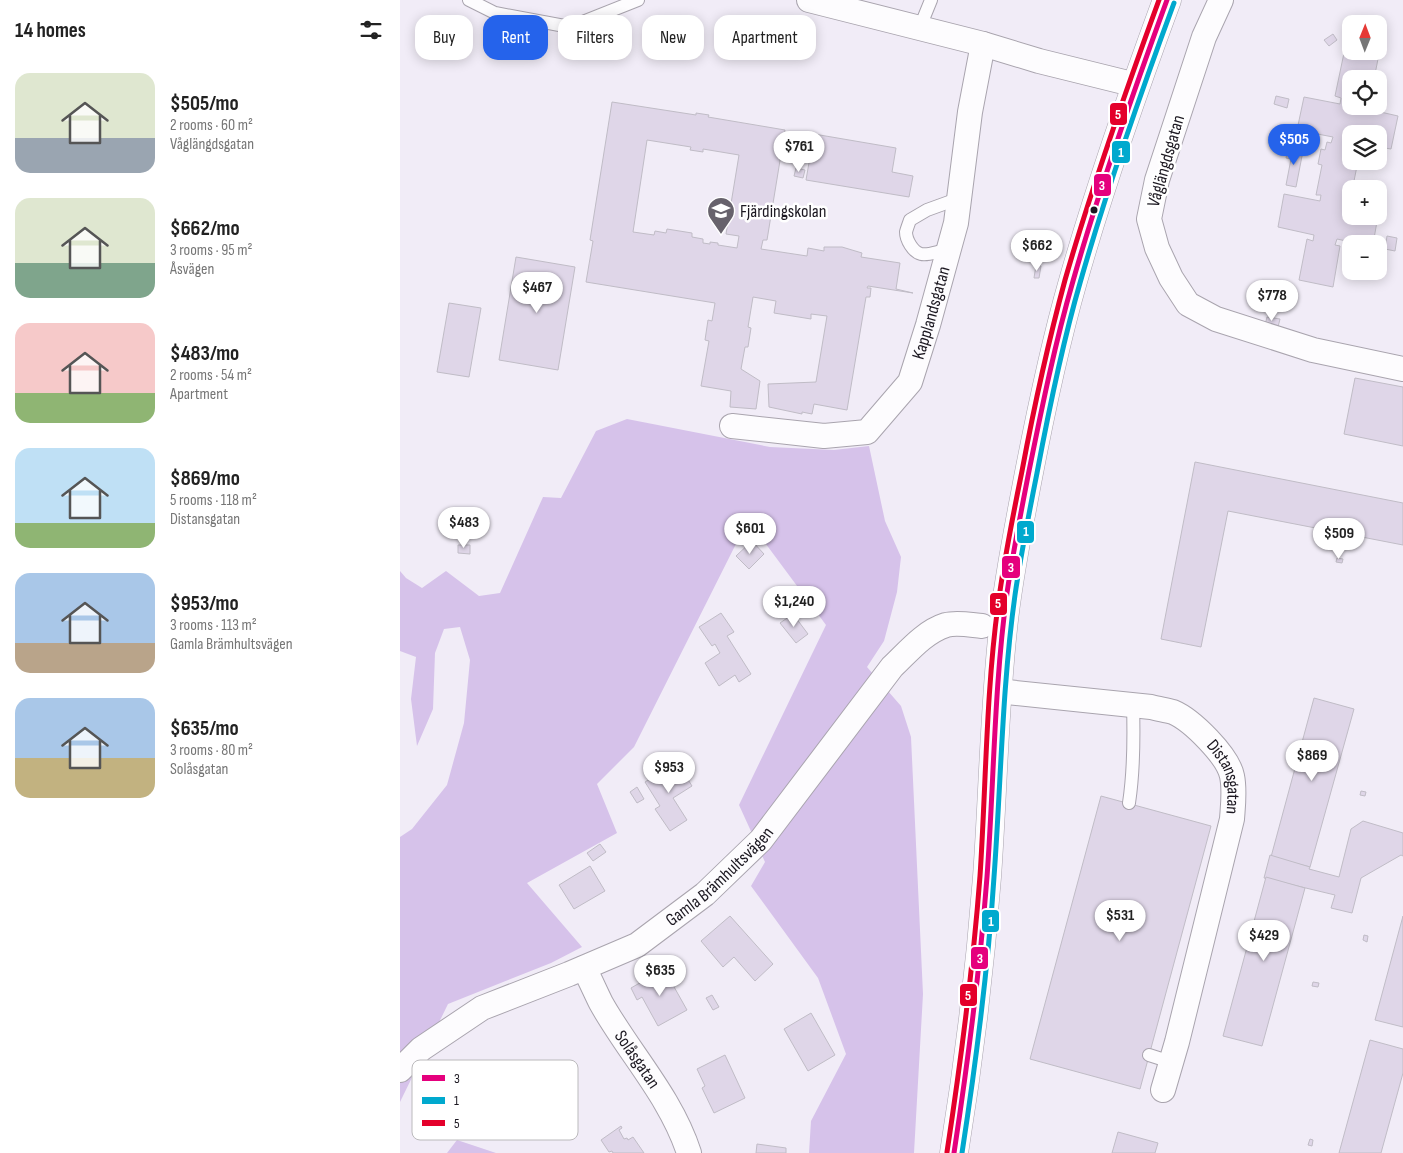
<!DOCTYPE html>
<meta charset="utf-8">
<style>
body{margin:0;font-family:"Sofia Sans Condensed",sans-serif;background:#f6f6f6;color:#222;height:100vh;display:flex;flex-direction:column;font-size:19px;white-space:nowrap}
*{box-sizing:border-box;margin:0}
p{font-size:16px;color:#767676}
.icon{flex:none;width:28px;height:28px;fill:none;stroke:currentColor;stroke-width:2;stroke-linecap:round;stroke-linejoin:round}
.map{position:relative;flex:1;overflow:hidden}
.sheet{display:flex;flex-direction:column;background:#fff;width:400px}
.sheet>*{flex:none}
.hud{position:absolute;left:15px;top:15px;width:475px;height:45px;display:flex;gap:10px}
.needle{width:32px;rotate:1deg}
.buttons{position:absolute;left:942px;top:15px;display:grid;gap:10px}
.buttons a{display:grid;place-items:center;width:45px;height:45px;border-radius:10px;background:#fff;box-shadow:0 2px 12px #0003;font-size:25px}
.price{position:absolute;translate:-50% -42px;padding:0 11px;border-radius:18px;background:#fff;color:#222;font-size:16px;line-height:32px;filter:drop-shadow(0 1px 2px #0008)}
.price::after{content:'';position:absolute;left:50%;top:30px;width:15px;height:11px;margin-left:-8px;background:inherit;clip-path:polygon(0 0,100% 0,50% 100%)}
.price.current{background:#2563eb;color:#fff}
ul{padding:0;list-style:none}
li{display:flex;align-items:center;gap:15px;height:125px;padding:0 15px}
li span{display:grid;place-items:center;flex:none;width:140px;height:100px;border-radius:15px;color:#555}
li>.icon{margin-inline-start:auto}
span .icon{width:60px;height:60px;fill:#fffc;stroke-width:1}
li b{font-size:21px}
h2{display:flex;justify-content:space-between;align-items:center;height:60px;padding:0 15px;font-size:21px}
.chip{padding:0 18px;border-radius:15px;background:#fff;box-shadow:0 2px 12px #0003;font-size:18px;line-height:45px}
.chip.current{background:#2563eb;color:#fff}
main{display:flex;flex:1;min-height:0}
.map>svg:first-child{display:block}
</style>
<main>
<section class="sheet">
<h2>14 homes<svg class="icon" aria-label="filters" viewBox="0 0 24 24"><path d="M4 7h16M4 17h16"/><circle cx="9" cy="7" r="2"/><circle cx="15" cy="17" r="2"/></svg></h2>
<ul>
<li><span style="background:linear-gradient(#dfe7d0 65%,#9aa5b1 0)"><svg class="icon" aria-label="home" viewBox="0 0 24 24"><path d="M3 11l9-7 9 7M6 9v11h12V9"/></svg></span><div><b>$505/mo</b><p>2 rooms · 60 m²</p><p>Våglängdsgatan</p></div></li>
<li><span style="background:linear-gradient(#dfe7d0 65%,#7fa58c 0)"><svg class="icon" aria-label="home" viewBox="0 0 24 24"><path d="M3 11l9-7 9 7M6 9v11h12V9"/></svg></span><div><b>$662/mo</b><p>3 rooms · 95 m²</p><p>Åsvägen</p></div></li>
<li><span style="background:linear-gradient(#f6c9c9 70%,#8fb573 0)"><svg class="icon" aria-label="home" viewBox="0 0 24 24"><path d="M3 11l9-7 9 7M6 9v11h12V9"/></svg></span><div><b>$483/mo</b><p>2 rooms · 54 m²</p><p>Apartment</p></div></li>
<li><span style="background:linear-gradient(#bfe0f5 75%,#8fb573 0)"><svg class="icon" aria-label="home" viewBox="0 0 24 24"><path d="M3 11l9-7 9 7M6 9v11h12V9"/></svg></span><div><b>$869/mo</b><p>5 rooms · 118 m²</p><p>Distansgatan</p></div></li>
<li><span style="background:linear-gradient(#a9c7e8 70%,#b9a48a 0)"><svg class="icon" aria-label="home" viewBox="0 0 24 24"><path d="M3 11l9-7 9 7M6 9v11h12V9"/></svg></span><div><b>$953/mo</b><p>3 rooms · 113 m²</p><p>Gamla Brämhultsvägen</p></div></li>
<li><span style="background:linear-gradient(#a9c7e8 60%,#c2b280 0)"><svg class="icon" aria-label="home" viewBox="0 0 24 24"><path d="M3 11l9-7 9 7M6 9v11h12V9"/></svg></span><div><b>$635/mo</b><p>3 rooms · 80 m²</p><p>Solåsgatan</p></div></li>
</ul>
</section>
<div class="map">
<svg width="1003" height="1153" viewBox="0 0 1003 1153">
<rect width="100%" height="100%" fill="#f1ecf7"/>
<!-- forest -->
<g fill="#d6c2ea">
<polygon points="227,419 370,447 434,450 469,446 485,521 501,557 497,592 484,641 467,667 501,706 511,737 523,994 514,1153 409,1153 411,1121 446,1054 418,978 351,886 365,862 339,805 426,625 348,520 234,747 197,784 217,833 127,883 182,947 151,963 48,1004 0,1102 0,837 12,829 47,785 64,723 70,660 60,627 44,629 35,653 33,709 17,746 11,699 16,657 0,651 0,571 6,578 22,588 46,571 79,596 100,593 143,497 161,498 196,431"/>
<polygon points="57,1140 96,1153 47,1153"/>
</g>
<!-- building -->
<g fill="#dfd6e8" stroke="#c0bcc6" fill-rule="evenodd">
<polygon points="255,29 259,38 251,42 247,32"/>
<polygon points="933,34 937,40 929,46 924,40"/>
<polygon points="944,53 978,59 974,79 951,79 951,106 963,106 963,108 998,116 991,149 979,147 979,134 951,134 951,161 958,161 950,201 945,200 943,206 951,208 951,216 978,216 973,244 960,244 937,239 935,245 940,246 933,287 899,280 907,239 913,241 914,235 878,227 884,194 920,201 921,195 916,195 922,165 918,164 921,149 925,150 927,142 931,143 933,137 897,130 904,97 940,104 941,98 935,96"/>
<polygon points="876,96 889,99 887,108 874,104"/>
<path d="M 212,102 L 296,115 L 296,113 L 309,115 L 308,117 L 385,130 L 367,240 L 363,240 L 361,249 L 407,256 L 408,248 L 424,251 L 424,247 L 442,247 L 462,253 L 461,257 L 500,263 L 496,289 L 513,293 L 468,286 L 467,288 L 471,288 L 470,297 L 466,297 L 447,410 L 414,404 L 412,414 L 402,412 L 402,414 L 369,407 L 368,384 L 416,382 L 427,316 L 411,314 L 411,319 L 374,313 L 376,301 L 353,297 L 348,327 L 351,328 L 348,347 L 345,347 L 341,369 L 360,381 L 356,409 L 330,407 L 331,391 L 301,386 L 309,341 L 305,340 L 308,320 L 312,321 L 315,303 L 186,282 L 193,241 L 190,240 ZM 247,140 L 291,147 L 290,150 L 303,152 L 303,149 L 339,155 L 326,234 L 339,236 L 337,248 L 318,245 L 318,243 L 310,242 L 310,244 L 303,243 L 303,239 L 292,237 L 292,233 L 267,229 L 266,233 L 255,231 L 254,235 L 233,232 Z"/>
<polygon points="414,134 496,148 492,172 513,176 509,197 406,180"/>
<polygon points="888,148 903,151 896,187 886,185 891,159 886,158"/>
<polygon points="396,168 405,170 403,178 394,176"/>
<polygon points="987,236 997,238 995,251 985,249"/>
<polygon points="116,257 175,267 158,370 99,360"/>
<polygon points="636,265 641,266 639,278 634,278"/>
<polygon points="49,303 81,308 69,377 37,372"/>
<polygon points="867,317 880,319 878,327 865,325"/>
<polygon points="955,378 1003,387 1003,446 944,434"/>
<polygon points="795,462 1003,503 1003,545 828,511 801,647 761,639"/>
<polygon points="352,541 364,554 349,569 336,556"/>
<polygon points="58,545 70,545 70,554 58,553"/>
<polygon points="937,558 943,559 942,563 936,562"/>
<polygon points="321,613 334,632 327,636 351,674 339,682 335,675 319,686 305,663 320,653 315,644 312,646 299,627"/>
<polygon points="393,614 408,634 396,643 380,623"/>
<polygon points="914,698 954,709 910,867 871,857"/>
<polygon points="277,762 292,786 273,798 287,820 270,831 255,809 260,806 245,782"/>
<polygon points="237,787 244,799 237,803 230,792"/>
<polygon points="961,791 966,792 965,796 960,795"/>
<polygon points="701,796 811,826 740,1089 630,1059"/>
<polygon points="963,821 1003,833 1003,856 1001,855 961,878 952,913 931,908 935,895 864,878 870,855 910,867 909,869 939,877 951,829"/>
<polygon points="200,844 206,852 193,861 187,853"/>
<polygon points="190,866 205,891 174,909 159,885"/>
<polygon points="866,877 905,888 862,1046 823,1036"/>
<polygon points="330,916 373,964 355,981 334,957 323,967 301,941"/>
<polygon points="1003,916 1003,1027 975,1020"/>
<polygon points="964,935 968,936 967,942 963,940"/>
<polygon points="264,969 287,1010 258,1026 242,997 237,1000 231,988"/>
<polygon points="913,982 919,983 918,987 912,986"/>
<polygon points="312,995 319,1007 313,1010 306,998"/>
<polygon points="411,1013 435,1055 408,1071 384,1029"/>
<polygon points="970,1040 1003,1049 1003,1073 981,1153 939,1153"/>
<polygon points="325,1055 345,1098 314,1113 302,1088 305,1086 297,1069"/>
<polygon points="221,1126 222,1128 219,1130 224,1139 227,1138 228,1140 233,1137 244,1153 213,1153 212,1151 209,1152 201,1140"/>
<polygon points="718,1132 758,1143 755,1153 712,1153"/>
<polygon points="910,1139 913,1140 912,1146 908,1145"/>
<polygon points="357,1144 386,1148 386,1153 356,1153"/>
</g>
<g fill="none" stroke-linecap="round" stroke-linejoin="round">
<defs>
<g id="service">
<polyline points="69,0 95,13 170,27 238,0"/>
<polyline points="520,27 531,0"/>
<path d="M 549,250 C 540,250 529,256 521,254 C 513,252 506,240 506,232 C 507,228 509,223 510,220 L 527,210 L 560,198"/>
<path d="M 729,803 C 734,770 734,738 733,705"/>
<polyline points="749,1055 771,1062"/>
</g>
<g id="minor">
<polyline points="409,0 583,44 639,61 736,85"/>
<polyline points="821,0 804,37 757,180 749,219 757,248 771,278 788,304 816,319 913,350 1003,369"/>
<path id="s1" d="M 332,426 L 424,436 L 467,432 L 510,382 L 528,325 L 556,223 L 570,112 L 583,44"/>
<path id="s2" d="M 597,691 L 751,707 C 758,709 766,710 773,712 C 792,720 828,756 832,776 C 835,790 833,805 832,819 L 777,1042 L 763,1090"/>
<path id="s3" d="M 184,968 C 190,979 195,991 201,1003 C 229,1053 271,1097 289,1153"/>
<path id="s4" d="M 0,1070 L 21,1049 L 82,1008 L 169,974 L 237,945 L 305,894 L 361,840 L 492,667 C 508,652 524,632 546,625 C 557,622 571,625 582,626"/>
</g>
<path id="tertiary" d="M 554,1153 C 569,1061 580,969 587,877 C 593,794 594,711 603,629 C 608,579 618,531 627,483 C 640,415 654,347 673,281 C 700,186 733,92 767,0"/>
</defs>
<!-- service casing -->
<use href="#service" stroke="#a9a4ae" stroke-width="14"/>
<!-- minor casing -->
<use href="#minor" stroke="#a9a4ae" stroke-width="26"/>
<!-- tertiary casing -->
<use href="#tertiary" stroke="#a9a4ae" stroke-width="29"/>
<!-- service -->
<use href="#service" stroke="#fdfcfe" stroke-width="12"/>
<!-- minor -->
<use href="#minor" stroke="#fdfcfe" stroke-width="24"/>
<!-- tertiary -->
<use href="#tertiary" stroke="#fdfcfe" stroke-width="28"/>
<defs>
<path id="bus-1" d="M 554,1153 C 568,1061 580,969 587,877 C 594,782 594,687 607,593 C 613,552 621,512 629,471 C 642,407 655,343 673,281 C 700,186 733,93 767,0"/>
<path id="bus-2" d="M 562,1153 C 576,1062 588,970 594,877 C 601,783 602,688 615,595 C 621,554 629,513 637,473 C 649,409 662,345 680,283 C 707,188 740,95 774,3"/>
<path id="bus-3" d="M 547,1152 C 561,1060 573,968 580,876 C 586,786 586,694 598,605 C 604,560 613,515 622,471 C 634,407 648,343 665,280 C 692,186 725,93 759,0"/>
</defs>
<!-- bus-1 casing -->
<use href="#bus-1" stroke="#fff" stroke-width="9"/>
<!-- bus-2 casing -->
<use href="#bus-2" stroke="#fff" stroke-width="9"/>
<!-- bus-3 casing -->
<use href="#bus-3" stroke="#fff" stroke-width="9"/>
<!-- bus-1 -->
<use href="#bus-1" stroke="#e5007d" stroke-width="5"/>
<!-- bus-2 -->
<use href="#bus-2" stroke="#00a9ce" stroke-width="5"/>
<!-- bus-3 -->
<use href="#bus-3" stroke="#e4002b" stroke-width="5"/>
</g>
<!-- icons -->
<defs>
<symbol id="school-pin" viewBox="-11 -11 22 30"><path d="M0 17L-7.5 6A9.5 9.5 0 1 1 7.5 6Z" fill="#67626c" stroke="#fff"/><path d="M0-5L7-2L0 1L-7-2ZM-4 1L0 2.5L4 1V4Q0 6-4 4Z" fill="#fff"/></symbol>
</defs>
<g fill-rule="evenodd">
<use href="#school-pin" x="305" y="195" width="32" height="43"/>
</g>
<!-- markers -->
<circle fill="#1c1821" stroke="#fff" stroke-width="2" cx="694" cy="210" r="4.5"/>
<g text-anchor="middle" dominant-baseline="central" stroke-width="5" stroke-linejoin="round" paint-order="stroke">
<!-- street labels -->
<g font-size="18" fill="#1c1821" stroke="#fff">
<text transform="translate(766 161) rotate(-74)">Våglängdsgatan</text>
<text stroke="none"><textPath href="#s1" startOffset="274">Kapplandsgatan</textPath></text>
<text stroke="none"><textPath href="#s2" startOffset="265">Distansgatan</textPath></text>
<text stroke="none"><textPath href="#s4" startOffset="378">Gamla Brämhultsvägen</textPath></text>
<text stroke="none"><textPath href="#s3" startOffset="106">Solåsgatan</textPath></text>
</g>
<!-- poi labels -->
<g font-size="18" fill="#1c1821" stroke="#fff" text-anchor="start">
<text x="340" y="211">Fjärdingskolan</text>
</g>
</g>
<!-- legend -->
<rect x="12" y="1060" width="166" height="80" rx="8" fill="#fff" stroke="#bbbabc" stroke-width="1"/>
<rect x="22" y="1075" width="23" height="6" fill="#e5007d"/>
<rect x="22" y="1097" width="23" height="7" fill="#00a9ce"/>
<rect x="22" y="1120" width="23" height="6" fill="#e4002b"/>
<g font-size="14" fill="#1c1821">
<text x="54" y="1083">3</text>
<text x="54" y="1105">1</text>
<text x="54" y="1128">5</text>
</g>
<g stroke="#fff" stroke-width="2">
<rect x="709" y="102" width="19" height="24" rx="5" fill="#e4002b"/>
<rect x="711" y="140" width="20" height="24" rx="5" fill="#00a9ce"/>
<rect x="693" y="173" width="19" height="24" rx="5" fill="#e5007d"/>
<rect x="616" y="520" width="19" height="24" rx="5" fill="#00a9ce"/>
<rect x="601" y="555" width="20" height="24" rx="5" fill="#e5007d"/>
<rect x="589" y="592" width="19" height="24" rx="5" fill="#e4002b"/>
<rect x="581" y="909" width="19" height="24" rx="5" fill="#00a9ce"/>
<rect x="570" y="946" width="19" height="24" rx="5" fill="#e5007d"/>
<rect x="559" y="983" width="19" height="24" rx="5" fill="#e4002b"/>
</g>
<g font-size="14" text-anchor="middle" font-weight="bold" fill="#fff">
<text x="718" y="119">5</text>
<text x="721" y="157">1</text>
<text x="702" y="190">3</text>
<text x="626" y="536">1</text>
<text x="611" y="572">3</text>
<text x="598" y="608">5</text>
<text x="591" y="926">1</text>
<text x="580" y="963">3</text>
<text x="568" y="1000">5</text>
</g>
</svg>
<div class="buttons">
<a><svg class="needle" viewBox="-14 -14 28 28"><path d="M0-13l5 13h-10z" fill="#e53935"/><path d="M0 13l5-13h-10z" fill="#767676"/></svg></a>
<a><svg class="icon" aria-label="locate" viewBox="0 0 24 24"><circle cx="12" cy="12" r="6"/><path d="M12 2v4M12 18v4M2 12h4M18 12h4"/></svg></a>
<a><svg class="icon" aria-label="layers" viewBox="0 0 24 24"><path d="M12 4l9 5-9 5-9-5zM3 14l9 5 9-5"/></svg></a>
<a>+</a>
<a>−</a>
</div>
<b class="price current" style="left:894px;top:166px">$505</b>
<b class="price" style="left:399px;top:173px">$761</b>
<b class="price" style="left:637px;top:272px">$662</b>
<b class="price" style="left:137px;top:314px">$467</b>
<b class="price" style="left:872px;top:322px">$778</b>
<b class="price" style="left:64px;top:549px">$483</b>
<b class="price" style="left:350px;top:555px">$601</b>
<b class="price" style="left:939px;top:560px">$509</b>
<b class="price" style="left:394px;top:628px">$1,240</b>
<b class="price" style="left:912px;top:782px">$869</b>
<b class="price" style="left:269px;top:794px">$953</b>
<b class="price" style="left:720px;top:942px">$531</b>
<b class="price" style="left:864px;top:962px">$429</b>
<b class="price" style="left:260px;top:997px">$635</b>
<div class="hud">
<a class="chip">Buy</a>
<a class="chip current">Rent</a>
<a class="chip">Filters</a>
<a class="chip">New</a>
<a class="chip">Apartment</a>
</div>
</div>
</main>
